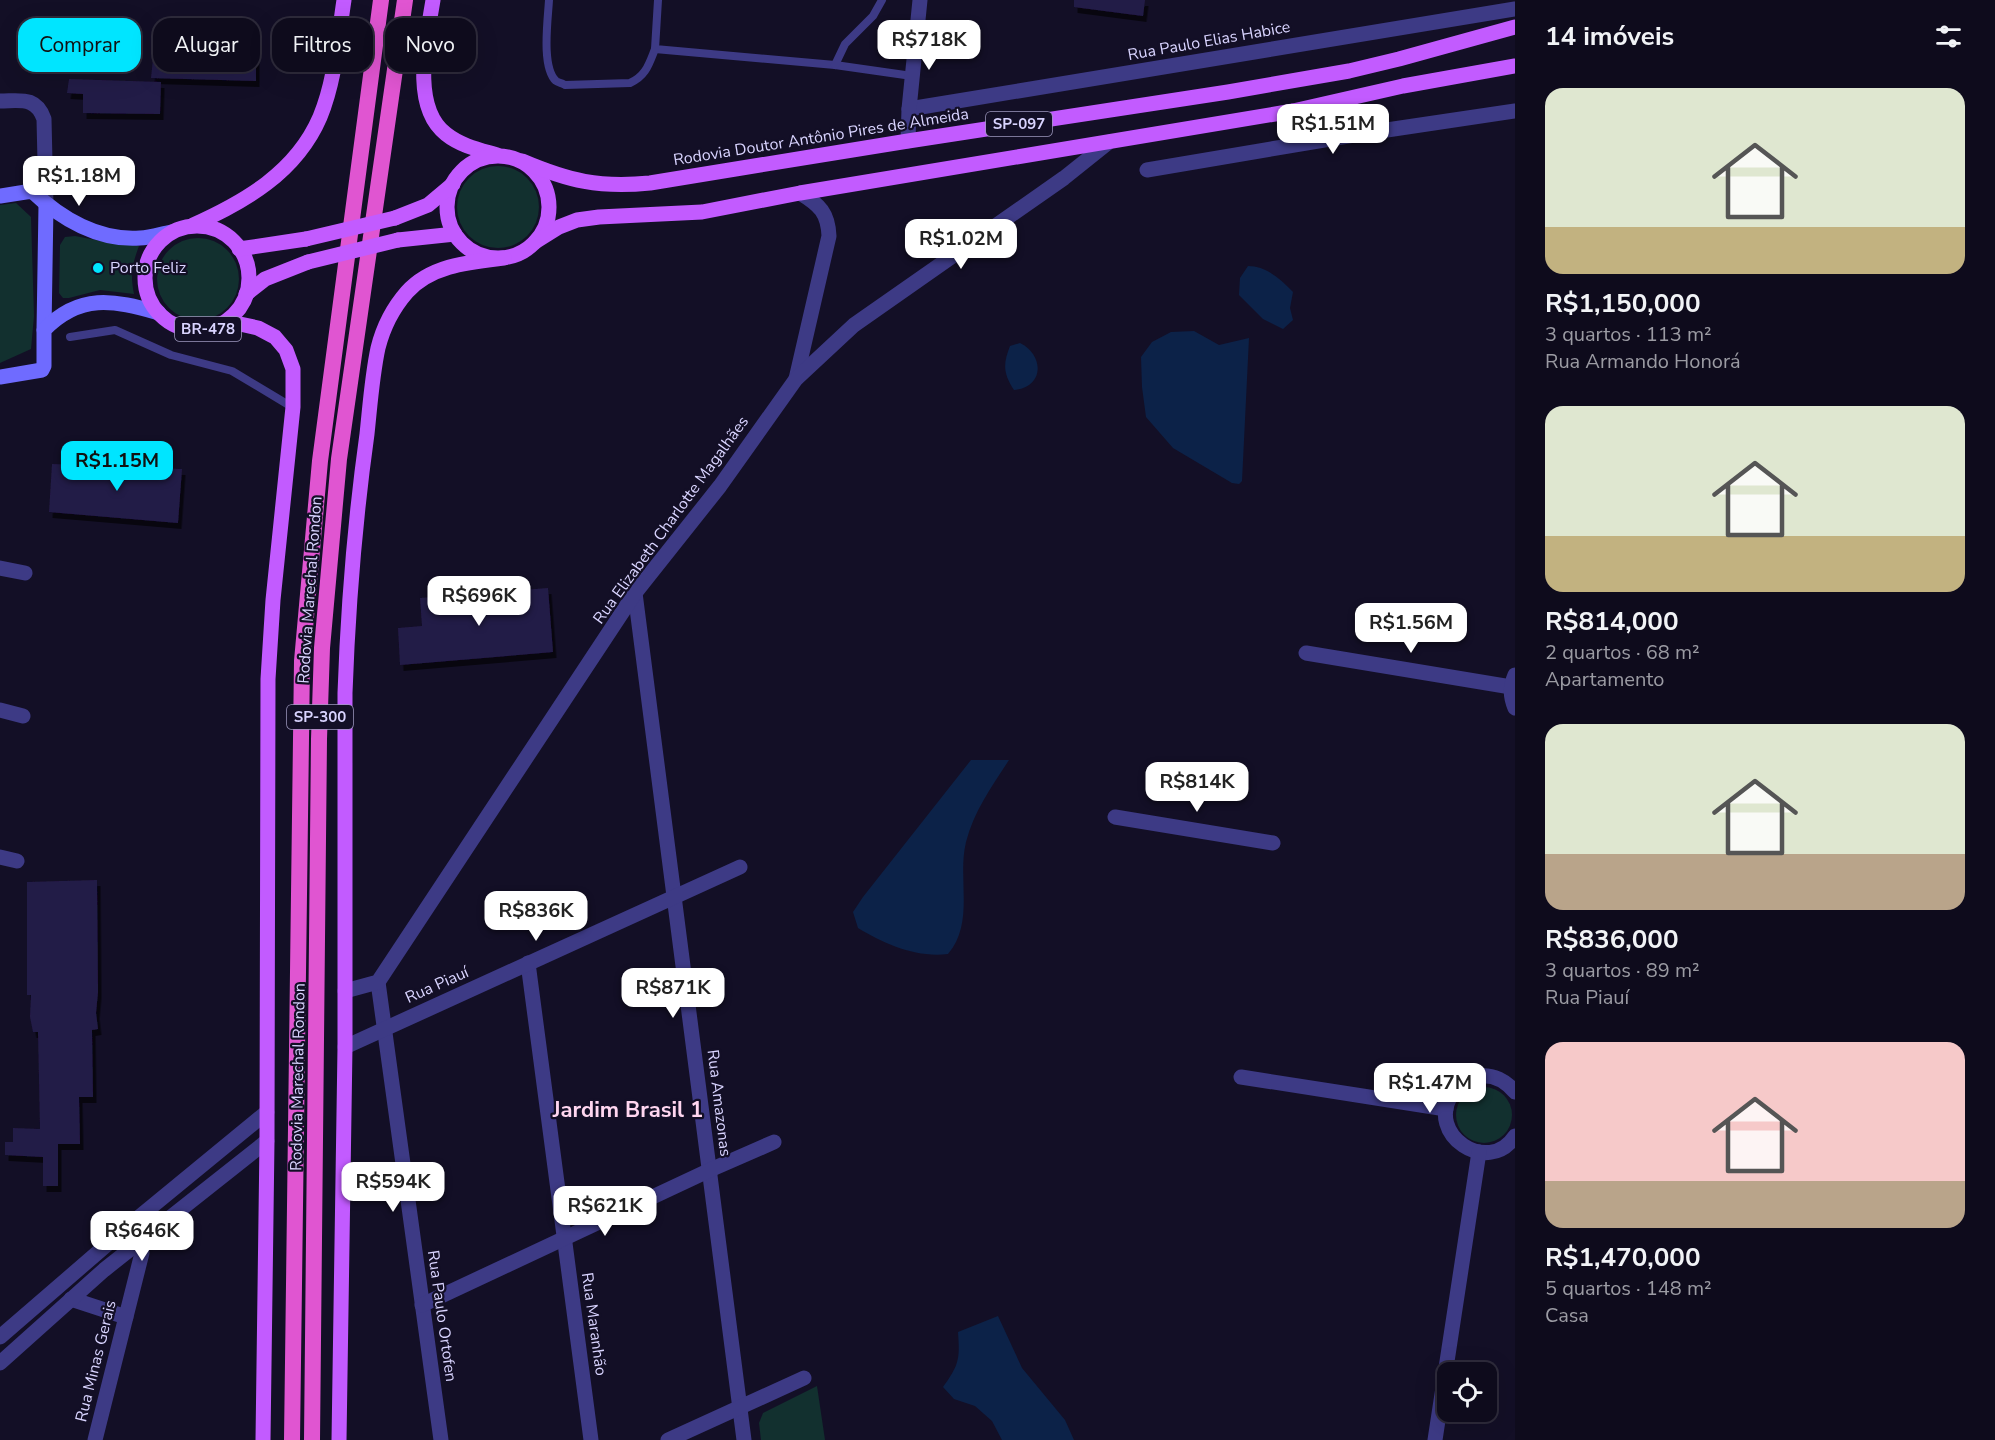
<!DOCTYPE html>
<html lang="pt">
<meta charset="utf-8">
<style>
body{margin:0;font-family:"Nunito Sans",sans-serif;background:#1c1929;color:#f1f3f6;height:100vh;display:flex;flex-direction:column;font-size:22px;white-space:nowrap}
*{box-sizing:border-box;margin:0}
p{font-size:20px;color:#9b9ba3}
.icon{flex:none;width:33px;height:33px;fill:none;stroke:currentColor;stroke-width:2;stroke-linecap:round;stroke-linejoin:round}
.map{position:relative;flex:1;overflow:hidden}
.details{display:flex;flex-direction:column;background:#0e0b1c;width:480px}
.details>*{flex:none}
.hud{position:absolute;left:18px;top:18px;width:570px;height:54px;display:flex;gap:12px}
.controls{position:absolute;left:1437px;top:1362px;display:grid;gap:12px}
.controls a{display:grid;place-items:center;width:60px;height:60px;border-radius:12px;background:#0e0b1c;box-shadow:0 6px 24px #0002,0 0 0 2px #2e2b3b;font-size:30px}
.price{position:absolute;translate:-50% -51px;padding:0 14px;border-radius:12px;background:#fff;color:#222;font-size:20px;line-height:39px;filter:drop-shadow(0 2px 3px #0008)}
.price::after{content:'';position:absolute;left:50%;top:36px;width:18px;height:14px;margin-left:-9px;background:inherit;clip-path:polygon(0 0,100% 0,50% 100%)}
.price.current{background:#00e5ff;color:#111}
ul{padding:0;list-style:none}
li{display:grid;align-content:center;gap:12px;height:318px;padding:0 30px}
li span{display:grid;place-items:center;height:186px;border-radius:18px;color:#555}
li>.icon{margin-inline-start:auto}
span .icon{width:108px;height:108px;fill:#fffc;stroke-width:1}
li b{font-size:26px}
h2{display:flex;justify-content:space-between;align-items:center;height:72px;padding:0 30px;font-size:26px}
.chip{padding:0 21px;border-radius:18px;background:#0e0b1c;box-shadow:0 6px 24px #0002,0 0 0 2px #2e2b3b;font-size:21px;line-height:54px}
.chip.current{background:#00e5ff;color:#111}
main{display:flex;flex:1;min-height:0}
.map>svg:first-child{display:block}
</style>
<main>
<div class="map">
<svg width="1515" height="1440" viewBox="0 0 1515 1440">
<defs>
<filter id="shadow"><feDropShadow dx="3.5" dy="6" stdDeviation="0" flood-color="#0009"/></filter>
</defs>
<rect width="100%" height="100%" fill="#130f26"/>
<!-- green -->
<g fill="#12302f">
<circle cx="498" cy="207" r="41"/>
<polygon points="16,203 31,217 34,316 31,349 0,363 0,205"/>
<path d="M 75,236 L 112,243 L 139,246 C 132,265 130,274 134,294 L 100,290 L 69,298 L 63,298 L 59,293 L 60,245 L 65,237 Z"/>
<circle cx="198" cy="279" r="41"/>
<circle cx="1484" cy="1115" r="28"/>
<polygon points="817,1386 825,1440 761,1440 759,1423 763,1413"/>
</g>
<!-- water -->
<g fill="#0c2248">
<path d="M 1248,266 C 1266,266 1281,279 1293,292 L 1290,308 L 1293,320 L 1283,329 L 1263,319 L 1239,295 L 1240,278 Z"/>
<polygon points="1194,331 1219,345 1249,338 1242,481 1239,484 1232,483 1173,448 1146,417 1142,387 1141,357 1152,342 1171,332"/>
<path d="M 1020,343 C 1044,355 1045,387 1014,390 C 1003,373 1003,364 1010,346 Z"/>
<path d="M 971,760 L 1009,760 C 992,786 974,811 966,842 C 957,879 975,922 948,954 C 916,958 885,944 858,928 L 853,912 L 863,897 Z"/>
<path d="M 998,1316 L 1022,1368 L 1065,1420 L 1074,1440 L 1002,1440 L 992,1421 L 975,1406 L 954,1399 L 943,1387 C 959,1365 960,1359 958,1332 Z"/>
</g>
<!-- building -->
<g fill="#241b47" filter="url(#shadow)">
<polygon points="1074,0 1145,0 1143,16 1074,7"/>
<polygon points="155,40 256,43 256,81 151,78"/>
<polygon points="69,79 161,82 160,114 83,113 83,94 67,93"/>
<polygon points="52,464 182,469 178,523 49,512"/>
<polygon points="548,588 553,652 400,665 398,628 422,626 420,598"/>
<polygon points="97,880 98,992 96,1013 98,1029 92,1030 93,1097 79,1097 80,1144 58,1144 58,1186 43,1186 43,1157 5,1155 5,1142 13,1142 13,1128 40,1129 38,1032 33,1032 30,1017 31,995 27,995 27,882"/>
</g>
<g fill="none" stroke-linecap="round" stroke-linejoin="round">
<!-- service -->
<g stroke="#3d3a85" stroke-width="8">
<path d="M 549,0 C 548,19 541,67 556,81 C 557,82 564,84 565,85 L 630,83 C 646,76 649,64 655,49"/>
<polyline points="658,0 655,49 835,65 912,76"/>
<polyline points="835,65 845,44 873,16 882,0"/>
<polyline points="70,337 115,330 171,355 232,371 292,407"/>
</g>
<!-- minor -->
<g stroke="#3d3a85" stroke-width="15">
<path d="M 0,101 C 20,101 36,96 44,119 L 46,205"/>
<polyline points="909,109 1515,9"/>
<polyline points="908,141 909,109 920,0"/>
<polyline points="1147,170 1360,134 1515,111"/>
<path d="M 796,379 L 829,236 C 828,213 820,205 800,193"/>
<polyline points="0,568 25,573"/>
<polyline points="635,593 744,1440"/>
<polyline points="1306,653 1511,687"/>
<path d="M 1515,675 C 1510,687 1510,696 1515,708"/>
<polyline points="0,710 23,716"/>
<polyline points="1115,817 1273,843"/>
<polyline points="0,857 17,861"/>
<polyline points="528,963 591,1440"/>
<polyline points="378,982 441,1440"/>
<polyline points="345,991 378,982 635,593 720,486 796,379 854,325 1064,178 1109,142"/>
<polyline points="345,1047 740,867"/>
<polyline points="1241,1077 1446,1109"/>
<path d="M 1515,1092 C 1506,1081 1493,1074 1478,1076 C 1467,1078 1458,1085 1452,1094 C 1425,1134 1488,1177 1515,1136"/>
<polyline points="71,1299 126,1317"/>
<polyline points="422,1305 710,1170 774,1142"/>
<polyline points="95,1440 142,1253 141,1241 133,1222"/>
<polyline points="668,1440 804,1378"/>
<polyline points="1435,1440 1479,1152"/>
</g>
<!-- tertiary -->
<g stroke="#3d3a85" stroke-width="15">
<polyline points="0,1337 133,1222 267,1112"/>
<polyline points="0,1363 104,1270 267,1141"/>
</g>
<!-- secondary -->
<g stroke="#6f6bff" stroke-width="15">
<path d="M 0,196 L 32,191 C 61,219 99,241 140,238 C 150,238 161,234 171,232"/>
<polyline points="44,330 46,205"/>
<path d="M 0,377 L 42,370 L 44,366 L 44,330 C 80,293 113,300 159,313"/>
</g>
<!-- primary -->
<g stroke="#c25bff" stroke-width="15">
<path d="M 433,0 C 427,38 410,106 446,134 C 461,146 480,150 497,155"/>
<polyline points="1293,111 1360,134"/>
<circle cx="498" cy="207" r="51"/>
<path d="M 522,161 C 569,181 599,188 650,183 L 908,141 L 1228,92 L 1349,71 L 1399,59 L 1515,27"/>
<polyline points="395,218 428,205 453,184"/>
<path d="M 193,225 C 244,202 296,173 320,117 C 335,81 338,39 344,0"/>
<circle cx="197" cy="278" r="52"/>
<polyline points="398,240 455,234"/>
<polyline points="535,242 559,227 577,220 599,217 702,212 800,193 1293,111 1403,86 1515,66"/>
<polyline points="239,249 306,239"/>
<polyline points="246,294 265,279 308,262"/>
<polyline points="212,328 240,324 258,328 275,337 286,350 293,369 293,407 273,600 268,679 267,1141 263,1440"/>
<path d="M 339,1440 L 345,1047 L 345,693 C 348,607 355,520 367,434 C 370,406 372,376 378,348 C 383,328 393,308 407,292 C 431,265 470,262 504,258"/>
</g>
<!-- trunk -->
<g stroke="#e055d1" stroke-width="16">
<polyline points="292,1440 302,661 320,461 381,0"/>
<polyline points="312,1440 319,739 322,648 339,459 405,0"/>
</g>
<!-- primary-bridge -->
<g stroke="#c25bff" stroke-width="15">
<polyline points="306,239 395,218"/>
<polyline points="308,262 398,240"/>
</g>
</g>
<!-- markers -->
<circle fill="#00e5ff" stroke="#130f26" stroke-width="2" cx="98" cy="268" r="6"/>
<g text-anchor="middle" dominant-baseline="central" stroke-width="4.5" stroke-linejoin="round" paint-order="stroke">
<!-- shield labels -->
<g fill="#130f26" stroke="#9e99be" stroke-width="1.5">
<rect x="986" y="112" width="66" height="24" rx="4.5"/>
<rect x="175" y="317" width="66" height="24" rx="4.5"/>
<rect x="287" y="705" width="66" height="24" rx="4.5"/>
</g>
<g font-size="15" font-weight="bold" fill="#d9d4ff">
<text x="1019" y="124">SP-097</text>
<text x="208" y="329">BR-478</text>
<text x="320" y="717">SP-300</text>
</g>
<!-- street labels -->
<g font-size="16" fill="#d9d4ff" stroke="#130f26">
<text transform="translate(1209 41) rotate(-10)">Rua Paulo Elias Habice</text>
<text transform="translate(821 137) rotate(-9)">Rodovia Doutor Antônio Pires de Almeida</text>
<text transform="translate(671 520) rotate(-54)">Rua Elizabeth Charlotte Magalhães</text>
<text transform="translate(310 590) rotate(-86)">Rodovia Marechal Rondon</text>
<text transform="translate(437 985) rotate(-24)">Rua Piauí</text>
<text transform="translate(298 1077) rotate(-89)">Rodovia Marechal Rondon</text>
<text transform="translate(719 1103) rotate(83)">Rua Amazonas</text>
<text transform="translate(442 1316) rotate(82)">Rua Paulo Ortofen</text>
<text transform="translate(594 1324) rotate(82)">Rua Maranhão</text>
<text transform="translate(96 1361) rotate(-76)">Rua Minas Gerais</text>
</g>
<!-- poi labels -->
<g font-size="16" fill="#d9d4ff" stroke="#130f26" text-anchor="start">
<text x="110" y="268">Porto Feliz</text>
</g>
<!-- district labels -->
<g font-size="22" font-weight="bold" fill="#ffd6f0" stroke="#130f26">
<text x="628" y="1110">Jardim Brasil 1</text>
</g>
</g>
</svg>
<div class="controls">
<a><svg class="icon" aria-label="locate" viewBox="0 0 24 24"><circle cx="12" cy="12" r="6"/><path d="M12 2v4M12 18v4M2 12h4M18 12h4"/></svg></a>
</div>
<b class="price" style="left:929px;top:71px">R$718K</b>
<b class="price" style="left:1333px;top:155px">R$1.51M</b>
<b class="price" style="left:79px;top:207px">R$1.18M</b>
<b class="price" style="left:961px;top:270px">R$1.02M</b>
<b class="price current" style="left:117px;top:492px">R$1.15M</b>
<b class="price" style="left:479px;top:627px">R$696K</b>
<b class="price" style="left:1411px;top:654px">R$1.56M</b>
<b class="price" style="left:1197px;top:813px">R$814K</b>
<b class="price" style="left:536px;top:942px">R$836K</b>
<b class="price" style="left:673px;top:1019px">R$871K</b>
<b class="price" style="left:1430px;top:1114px">R$1.47M</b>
<b class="price" style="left:393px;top:1213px">R$594K</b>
<b class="price" style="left:605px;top:1237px">R$621K</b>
<b class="price" style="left:142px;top:1262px">R$646K</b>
<div class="hud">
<a class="chip current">Comprar</a>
<a class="chip">Alugar</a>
<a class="chip">Filtros</a>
<a class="chip">Novo</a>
</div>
</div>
<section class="details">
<h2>14 imóveis<svg class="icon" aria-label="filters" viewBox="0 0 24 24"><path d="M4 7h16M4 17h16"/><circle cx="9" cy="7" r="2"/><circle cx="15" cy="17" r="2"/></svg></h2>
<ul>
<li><span style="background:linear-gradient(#dfe7d0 75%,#c2b280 0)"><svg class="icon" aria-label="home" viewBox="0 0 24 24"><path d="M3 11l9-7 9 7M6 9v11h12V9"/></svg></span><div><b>R$1,150,000</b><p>3 quartos · 113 m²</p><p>Rua Armando Honorá</p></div></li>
<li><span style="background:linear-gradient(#dfe7d0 70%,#c2b280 0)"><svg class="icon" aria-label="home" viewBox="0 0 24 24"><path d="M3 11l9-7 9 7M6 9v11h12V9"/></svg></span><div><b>R$814,000</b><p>2 quartos · 68 m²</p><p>Apartamento</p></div></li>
<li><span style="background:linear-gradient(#dfe7d0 70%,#b9a48a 0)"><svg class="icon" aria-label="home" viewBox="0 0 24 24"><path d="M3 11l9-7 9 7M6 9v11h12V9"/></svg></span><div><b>R$836,000</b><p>3 quartos · 89 m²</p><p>Rua Piauí</p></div></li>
<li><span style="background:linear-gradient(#f6c9c9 75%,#b9a48a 0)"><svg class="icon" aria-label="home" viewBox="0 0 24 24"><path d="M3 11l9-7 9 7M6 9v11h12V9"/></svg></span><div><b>R$1,470,000</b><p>5 quartos · 148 m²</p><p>Casa</p></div></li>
</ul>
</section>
</main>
